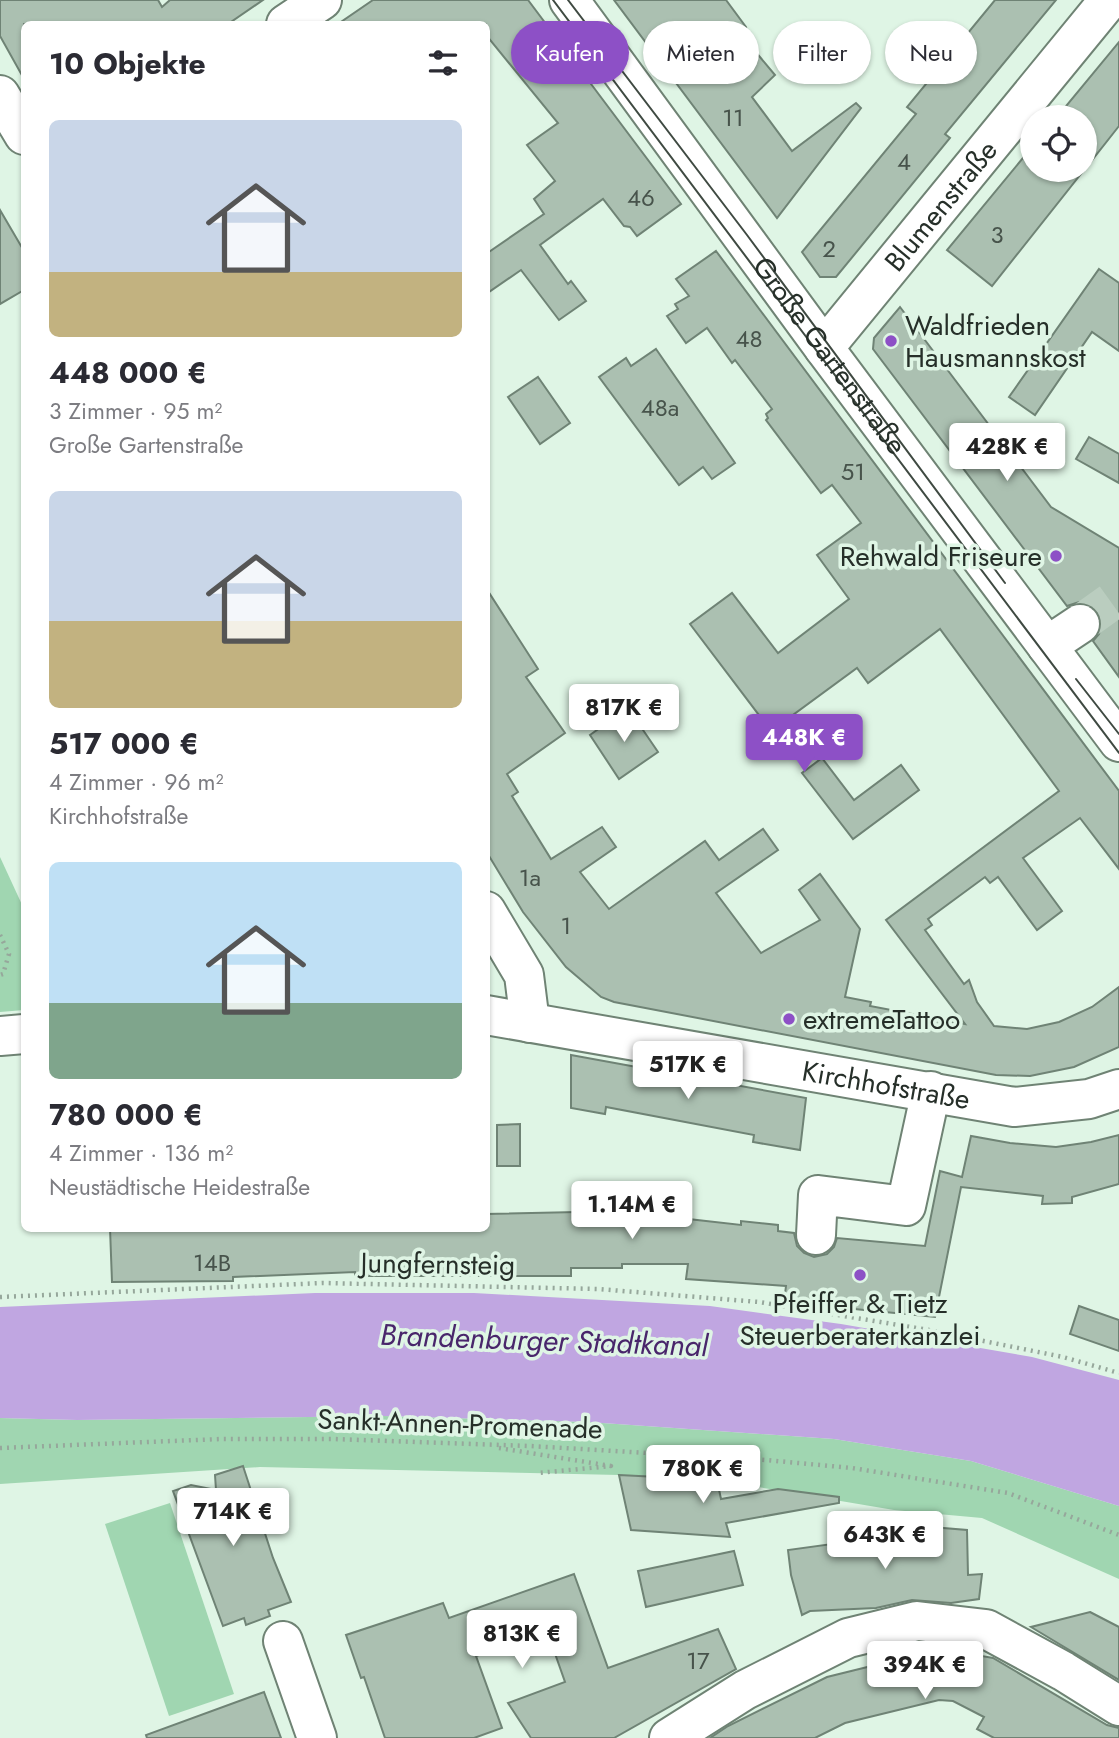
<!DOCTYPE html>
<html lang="de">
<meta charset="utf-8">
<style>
body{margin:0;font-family:Jost,sans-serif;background:#f2f2f3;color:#2b2b33;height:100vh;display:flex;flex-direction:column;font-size:26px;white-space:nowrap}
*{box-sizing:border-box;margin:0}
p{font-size:23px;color:#7c7c81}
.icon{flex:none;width:38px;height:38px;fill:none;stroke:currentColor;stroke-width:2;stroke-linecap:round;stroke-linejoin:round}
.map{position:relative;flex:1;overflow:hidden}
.side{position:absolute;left:21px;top:21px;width:469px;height:1211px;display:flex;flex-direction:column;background:#fff;border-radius:10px;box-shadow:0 2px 5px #0004}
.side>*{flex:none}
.top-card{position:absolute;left:511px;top:21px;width:502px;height:63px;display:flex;gap:14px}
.buttons{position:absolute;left:1020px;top:105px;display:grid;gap:14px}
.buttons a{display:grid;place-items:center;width:77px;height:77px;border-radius:50%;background:#fff;box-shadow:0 2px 5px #0004;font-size:35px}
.price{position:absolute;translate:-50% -60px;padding:0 16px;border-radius:7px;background:#fff;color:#222;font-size:23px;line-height:46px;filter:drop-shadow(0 2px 4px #0008)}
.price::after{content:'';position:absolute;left:50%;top:42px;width:21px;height:16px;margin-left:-10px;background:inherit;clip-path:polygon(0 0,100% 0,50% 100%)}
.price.on{background:#8d50c6;color:#fff}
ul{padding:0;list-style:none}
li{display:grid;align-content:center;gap:14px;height:371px;padding:0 28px}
li span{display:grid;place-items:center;height:217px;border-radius:10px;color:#555}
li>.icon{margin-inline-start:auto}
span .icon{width:126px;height:126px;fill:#fffc;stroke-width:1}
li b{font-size:30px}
h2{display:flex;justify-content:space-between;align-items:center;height:84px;padding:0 28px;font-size:30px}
.tag{padding:0 24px;border-radius:32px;background:#fff;box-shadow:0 2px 5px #0004;font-size:24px;line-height:63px}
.tag.on{background:#8d50c6;color:#fff}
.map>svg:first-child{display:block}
</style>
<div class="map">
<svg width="1119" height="1738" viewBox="0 0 1119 1738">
<rect width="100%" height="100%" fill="#dff5e5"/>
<!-- green -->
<g fill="#a0d6b1">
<polygon points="0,857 24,909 24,1010 0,1012"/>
<polygon points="384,1416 588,1422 834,1439 971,1461 1119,1506 1119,1579 982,1518 894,1510 717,1480 619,1475 260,1467 0,1484 0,1418 77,1420"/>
<polygon points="170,1503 234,1694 169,1716 105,1524"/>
</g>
<!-- water -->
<polygon fill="#c0a6e1" points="315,1293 474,1293 710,1306 841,1324 1032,1357 1119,1380 1119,1506 971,1461 834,1439 588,1422 384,1416 77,1420 0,1418 0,1307"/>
<!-- building -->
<g fill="#abc0b1" stroke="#6f8375" stroke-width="2">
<polygon points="0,0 158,0 162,7 170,0 263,0 228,24 24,24 24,79 0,36"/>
<polygon points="373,0 528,0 681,204 637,236 630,227 624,226 603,199 540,245 568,284 571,281 586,301 559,320 521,270 486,294 486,254 544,214 534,199 555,181 527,145 558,123 486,35 486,24 338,24"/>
<polygon points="614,0 726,0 746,27 739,32 775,75 752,97 792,151 856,103 861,108 777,218"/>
<polygon points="995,0 1056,0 945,134 950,138 836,277 820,277 802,252 916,114 907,107"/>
<polygon points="1119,42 1119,126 1085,169 1085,117 1057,117"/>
<polygon points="1032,147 1032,170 1084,170 992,286 947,250"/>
<polygon points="0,210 24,251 24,290 0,304"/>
<polygon points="716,251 1119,791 1119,869 1080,818 1023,858 1062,911 1037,930 998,877 990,883 985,877 928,919 932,925 925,930 964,984 969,980 977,1002 994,1026 1027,1029 1059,1022 1092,1007 1119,987 1119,1047 1074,1067 1030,1076 996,1075 614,1002 601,997 566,967 523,912 486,851 486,588 538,669 526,677 565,733 507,774 518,792 512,796 551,859 602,827 616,847 580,872 609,909 705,841 719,860 763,829 778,850 716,893 761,953 820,920 799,890 820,874 860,929 845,997 871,1002 870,1006 965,1024 886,920 1059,791 940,629 868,683 857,668 771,731 690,624 732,593 778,653 849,599 817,555 861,523 832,485 821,493 766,420 768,418 766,414 772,409 735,360 732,363 707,328 686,343 667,316 678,309 675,304 689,296 676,279"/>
<polygon points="1099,269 1119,283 1119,351 1092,332 1035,415 1009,397"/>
<polygon points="900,307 1051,507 1119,548 1119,677 1093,641 1099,634 1102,623 1098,611 1090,605 1079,602 1067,606 873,349 874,338"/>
<polygon points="656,349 735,463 712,479 703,467 679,485 599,377 626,358 631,366"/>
<polygon points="538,377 570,423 540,444 508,397"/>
<polygon points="1089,437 1119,454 1119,483 1076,459"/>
<polygon points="628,708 658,752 619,779 590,735"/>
<polygon points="822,758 854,800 901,765 919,790 853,839 802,773"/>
<polygon points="571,1055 806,1098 800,1150 753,1142 754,1135 606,1107 605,1114 571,1108"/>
<polygon points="520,1124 520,1166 497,1166 497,1125"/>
<polygon points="1119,1135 1119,1184 1072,1197 1072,1203 1042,1204 1043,1196 961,1187 935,1317 784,1302 786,1286 686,1279 688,1264 622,1264 622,1268 571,1268 571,1276 355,1276 355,1272 233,1277 233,1281 112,1282 110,1228 486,1228 486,1214 671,1210 671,1217 741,1225 741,1221 778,1225 778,1231 794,1233 797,1246 804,1253 814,1257 827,1254 834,1247 837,1238 925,1246 940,1171 962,1177 971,1136 1010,1143 1056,1147 1091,1142"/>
<polygon points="1079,1306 1119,1320 1119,1351 1070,1334"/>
<polygon points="243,1466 273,1558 291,1602 268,1610 270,1616 246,1625 244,1618 223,1626 173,1491 191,1485 216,1490 215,1475"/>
<polygon points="619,1475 717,1480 721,1499 778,1489 839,1497 839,1503 726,1523 730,1537 631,1530"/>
<polygon points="919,1526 967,1530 968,1575 982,1574 979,1599 951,1603 912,1600 876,1608 810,1611 802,1615 791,1575 788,1550 920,1532"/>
<polygon points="734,1551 743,1585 646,1607 638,1571"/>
<polygon points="574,1574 608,1668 718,1629 736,1669 614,1738 531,1738 508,1703 565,1682 547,1631 476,1656 502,1728 474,1738 385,1738 364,1677 361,1678 346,1635 443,1603 449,1618"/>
<polygon points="1090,1612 1119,1627 1119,1680 1031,1627"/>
<polygon points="928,1652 973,1655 970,1680 982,1656 993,1658 1107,1725 1119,1728 1119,1738 994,1738 977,1729 984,1717 953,1701 939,1700 845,1723 815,1738 710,1738 728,1726 827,1677"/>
<polygon points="264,1692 281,1738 147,1738 146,1735"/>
</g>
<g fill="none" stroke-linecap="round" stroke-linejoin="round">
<!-- minor-tunnel -->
<polyline stroke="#bacdbf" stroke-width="38" stroke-dasharray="38 19" stroke-linecap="butt" points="1080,624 1119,596"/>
<defs>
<g id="minor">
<path id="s1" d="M 569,0 L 824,348 L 1119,742"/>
<polyline points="286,24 322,0"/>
<polyline points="0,95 24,135"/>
<path id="s2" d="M 824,348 L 1109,0"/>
<polyline points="1047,646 1080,624"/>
<polyline points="486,911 524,975 530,1023"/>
<path id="s3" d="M 486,1015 L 1014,1107 L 1089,1099 L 1119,1089"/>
<polyline points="0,1036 24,1034"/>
<polyline points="816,1235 818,1195 906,1206 931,1091"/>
<polyline points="283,1641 317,1738"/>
<polyline points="669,1738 745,1690 848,1638 917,1621 986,1629 1063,1671 1119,1706"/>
</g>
</defs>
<!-- minor casing -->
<use href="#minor" stroke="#6f8374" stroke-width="42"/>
<!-- path -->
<g stroke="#96a79b" stroke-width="4.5" stroke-dasharray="2 5" stroke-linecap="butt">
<polyline points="0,935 9,954 3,974 0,975"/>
<polyline points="0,1297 323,1283 598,1289 759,1302 929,1330 1063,1357 1119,1373"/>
<polyline points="0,1448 221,1439 334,1439 530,1446 766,1460 852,1468 1008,1493 1119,1535"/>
<polyline points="499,1448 611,1466 538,1473"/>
</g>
<!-- minor -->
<use href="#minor" stroke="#fff" stroke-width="38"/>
<!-- tram -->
<g stroke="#3f4a42" stroke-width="2">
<polyline points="553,0 1119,753"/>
<polyline points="568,0 747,235 1005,583"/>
<polyline points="1076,679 1119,734"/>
</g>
</g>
<!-- markers -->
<g fill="#8d50c6" stroke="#dff5e5" stroke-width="2.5">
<circle cx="891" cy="341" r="7"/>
<circle cx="1056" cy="556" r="7"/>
<circle cx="789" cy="1019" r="7"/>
<circle cx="860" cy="1275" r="7"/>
</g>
<g text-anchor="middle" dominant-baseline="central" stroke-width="7" stroke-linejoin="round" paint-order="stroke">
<!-- number labels -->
<g font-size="24" fill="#47534b">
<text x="733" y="117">11</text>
<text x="904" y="161">4</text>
<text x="641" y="197">46</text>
<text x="997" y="234">3</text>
<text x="829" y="248">2</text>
<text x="749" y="338">48</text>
<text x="660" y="407">48a</text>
<text x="853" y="471">51</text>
<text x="530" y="877">1a</text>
<text x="566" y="925">1</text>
<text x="212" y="1262">14B</text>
<text x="698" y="1660">17</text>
</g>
<!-- street labels -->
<g font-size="28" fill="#262f29" stroke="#dff5e5">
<text stroke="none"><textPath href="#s2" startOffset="184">Blumenstraße</textPath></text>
<text stroke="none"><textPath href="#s1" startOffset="441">Große Gartenstraße</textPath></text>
<text stroke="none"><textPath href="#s3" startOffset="406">Kirchhofstraße</textPath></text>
<text transform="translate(438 1264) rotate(1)">Jungfernsteig</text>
<text transform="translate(460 1424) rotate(2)">Sankt-Annen-Promenade</text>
</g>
<!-- poi labels -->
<g font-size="28" fill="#262f29" stroke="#dff5e5" text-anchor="start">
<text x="905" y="325">Waldfrieden<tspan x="905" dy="32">Hausmannskost</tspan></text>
<text x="1042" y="556" text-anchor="end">Rehwald Friseure</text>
<text x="803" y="1019">extremeTattoo</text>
<text x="860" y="1303" text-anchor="middle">Pfeiffer &amp; Tietz<tspan x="860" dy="32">Steuerberaterkanzlei</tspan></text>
</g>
<!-- water labels -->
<g font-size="30" font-style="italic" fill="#49266b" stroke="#dff5e5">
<text transform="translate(544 1340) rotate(2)">Brandenburger Stadtkanal</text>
</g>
</g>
</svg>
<div class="buttons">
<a><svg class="icon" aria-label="locate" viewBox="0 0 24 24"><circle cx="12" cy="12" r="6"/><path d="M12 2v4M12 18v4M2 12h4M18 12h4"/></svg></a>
</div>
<b class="price" style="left:1007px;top:483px">428K €</b>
<b class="price" style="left:624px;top:744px">817K €</b>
<b class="price on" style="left:804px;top:774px">448K €</b>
<b class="price" style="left:688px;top:1101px">517K €</b>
<b class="price" style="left:632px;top:1241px">1.14M €</b>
<b class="price" style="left:703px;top:1505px">780K €</b>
<b class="price" style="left:233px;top:1548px">714K €</b>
<b class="price" style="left:885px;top:1571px">643K €</b>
<b class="price" style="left:522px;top:1670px">813K €</b>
<b class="price" style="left:925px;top:1701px">394K €</b>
<div class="top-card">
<a class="tag on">Kaufen</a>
<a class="tag">Mieten</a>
<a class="tag">Filter</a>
<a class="tag">Neu</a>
</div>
<section class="side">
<h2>10 Objekte<svg class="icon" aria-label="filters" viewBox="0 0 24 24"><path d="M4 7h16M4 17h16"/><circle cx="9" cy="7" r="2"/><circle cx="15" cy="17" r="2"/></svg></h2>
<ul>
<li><span style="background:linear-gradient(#c9d6e8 70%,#c2b280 0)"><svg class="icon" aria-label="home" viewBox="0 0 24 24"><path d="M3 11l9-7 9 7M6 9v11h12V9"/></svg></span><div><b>448 000 €</b><p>3 Zimmer · 95 m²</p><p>Große Gartenstraße</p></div></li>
<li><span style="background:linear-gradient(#c9d6e8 60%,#c2b280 0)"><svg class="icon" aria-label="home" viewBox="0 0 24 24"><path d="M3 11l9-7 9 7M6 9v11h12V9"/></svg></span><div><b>517 000 €</b><p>4 Zimmer · 96 m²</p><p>Kirchhofstraße</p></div></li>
<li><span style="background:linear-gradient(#bfe0f5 65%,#7fa58c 0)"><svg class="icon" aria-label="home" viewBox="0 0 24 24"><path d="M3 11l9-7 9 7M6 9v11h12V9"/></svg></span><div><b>780 000 €</b><p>4 Zimmer · 136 m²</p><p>Neustädtische Heidestraße</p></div></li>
</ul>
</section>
</div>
